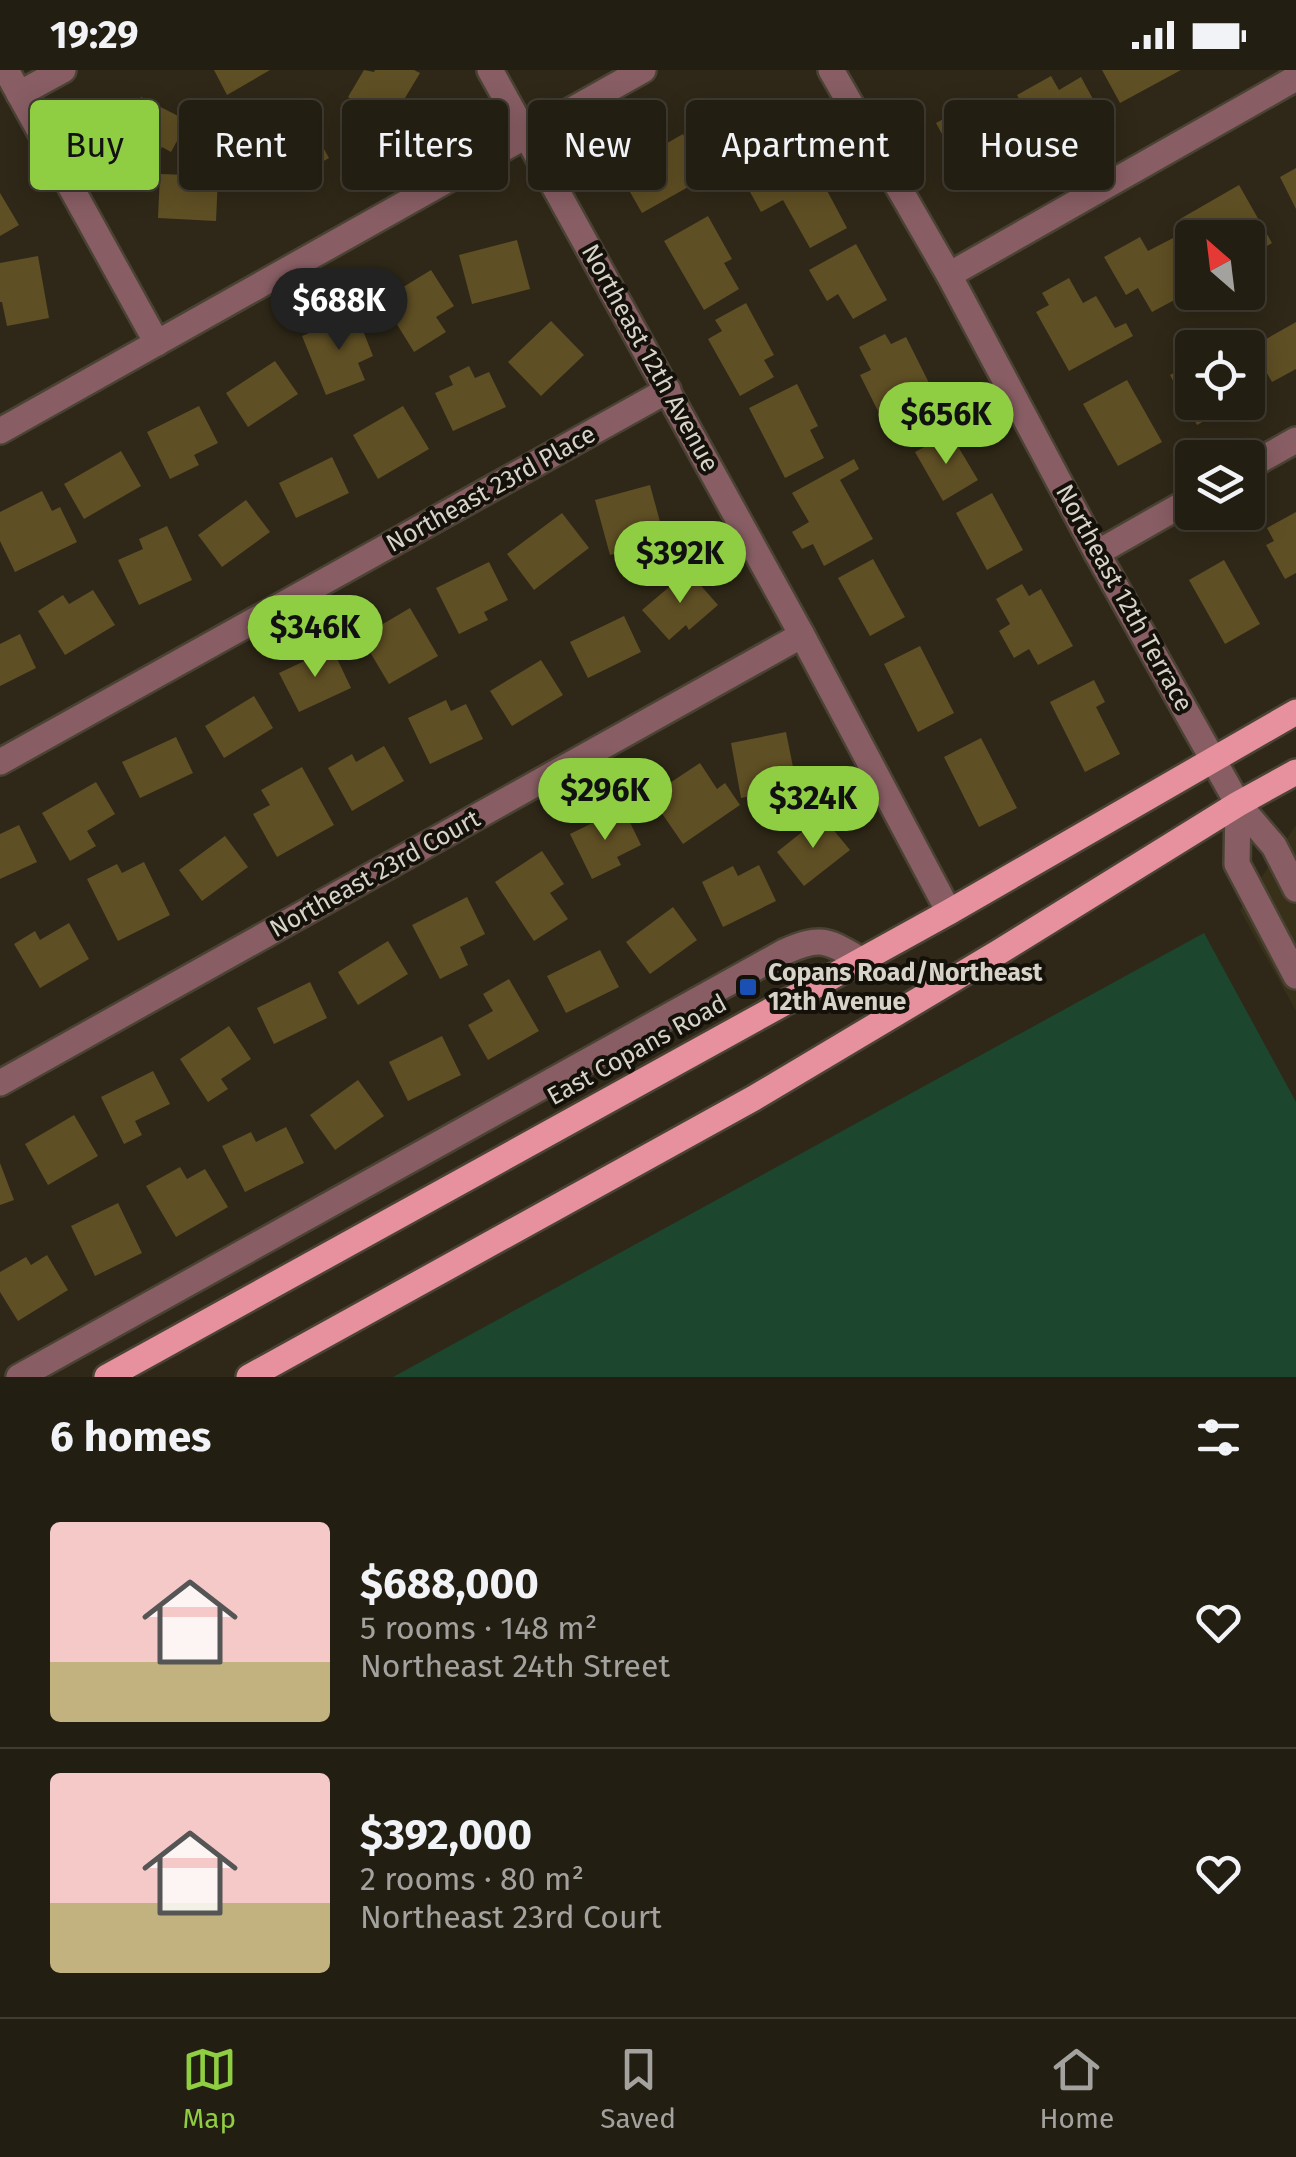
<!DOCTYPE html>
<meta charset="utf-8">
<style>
body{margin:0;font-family:"Fira Sans",sans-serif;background:#2f2b20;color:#f1f3f6;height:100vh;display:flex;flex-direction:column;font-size:38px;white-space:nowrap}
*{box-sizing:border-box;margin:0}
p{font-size:32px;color:#a3a29f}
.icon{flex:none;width:55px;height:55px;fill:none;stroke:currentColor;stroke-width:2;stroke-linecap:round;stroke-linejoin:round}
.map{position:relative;height:1307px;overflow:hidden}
.drawer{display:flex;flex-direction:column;background:#231e12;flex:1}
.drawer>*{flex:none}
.hud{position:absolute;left:30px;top:30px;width:1238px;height:90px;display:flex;gap:20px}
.needle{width:65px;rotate:332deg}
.buttons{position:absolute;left:1175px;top:150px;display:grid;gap:20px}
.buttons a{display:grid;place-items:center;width:90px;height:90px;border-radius:10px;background:#231e12;box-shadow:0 5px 25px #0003,0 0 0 2px #403c32;font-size:50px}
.price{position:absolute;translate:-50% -85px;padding:0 22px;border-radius:35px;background:#8fcd42;color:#111;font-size:32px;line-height:65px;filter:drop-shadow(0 2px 5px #0008)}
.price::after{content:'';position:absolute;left:50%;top:60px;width:30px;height:22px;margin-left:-15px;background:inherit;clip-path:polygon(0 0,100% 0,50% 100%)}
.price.selected{background:#222;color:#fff}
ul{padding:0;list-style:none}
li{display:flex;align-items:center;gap:30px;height:250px;padding:0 50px}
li+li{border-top:2px solid #403c32}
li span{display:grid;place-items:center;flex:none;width:280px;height:200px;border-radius:10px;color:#555}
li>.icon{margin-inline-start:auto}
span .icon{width:120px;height:120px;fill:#fffc;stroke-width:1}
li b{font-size:42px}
h2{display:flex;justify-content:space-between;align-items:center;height:120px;padding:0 50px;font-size:42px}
.chip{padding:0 35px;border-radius:10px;background:#231e12;box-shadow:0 5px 25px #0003,0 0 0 2px #403c32;font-size:35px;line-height:90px}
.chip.selected{background:#8fcd42;color:#111}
.status{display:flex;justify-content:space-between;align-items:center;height:70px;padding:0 50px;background:#231e12;direction:ltr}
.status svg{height:28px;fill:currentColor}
.menu{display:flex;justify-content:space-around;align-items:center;height:140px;border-top:2px solid #403c32;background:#231e12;font-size:28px;color:#a3a29f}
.menu a{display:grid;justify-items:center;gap:5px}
.menu .selected{color:#8fcd42}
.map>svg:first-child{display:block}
</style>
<div class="status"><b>19:29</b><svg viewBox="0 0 49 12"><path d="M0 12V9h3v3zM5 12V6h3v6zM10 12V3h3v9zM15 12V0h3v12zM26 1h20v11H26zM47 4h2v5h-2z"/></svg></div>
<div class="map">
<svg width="1296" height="1307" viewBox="0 0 1296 1307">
<rect width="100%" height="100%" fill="#2f2818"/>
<!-- built -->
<polygon fill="#393019" points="1296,755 1296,941 1240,840"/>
<!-- green -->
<polygon fill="#1c462e" points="1204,863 1296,1032 1296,1307 393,1307"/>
<!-- building -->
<g fill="#5f4f24">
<polygon points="214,0 270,0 227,25"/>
<polygon points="364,0 374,2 375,0 414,0 420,3 390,53 348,27"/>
<polygon points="1102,0 1181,0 1120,33"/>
<polygon points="1051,6 1059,20 1081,7 1100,42 1044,74 1017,25"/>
<polygon points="141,27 188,51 171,82 162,77 152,95 116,76"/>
<polygon points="975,32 1008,93 969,114 936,53"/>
<polygon points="726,35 790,44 783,91 719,82"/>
<polygon points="285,49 293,64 310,54 329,88 278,117 250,68"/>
<polygon points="683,64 703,99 686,108 690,116 642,143 618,101"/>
<polygon points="795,98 801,108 816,100 847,158 810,178 783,130 761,142 750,122"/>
<polygon points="1296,98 1296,139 1280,107"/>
<polygon points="160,104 218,106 216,151 158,148"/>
<polygon points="1239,115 1272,173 1248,187 1248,168 1190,168 1180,149"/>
<polygon points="0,123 19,155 0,166"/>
<polygon points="708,146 732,189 724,193 739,219 704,240 664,171"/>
<polygon points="1140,167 1148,181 1175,167 1192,199 1192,204 1173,214 1180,227 1152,242 1138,218 1126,225 1104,187"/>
<polygon points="517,170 530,219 472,234 459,185"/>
<polygon points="856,174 887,230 853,249 838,224 827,231 809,200"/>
<polygon points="38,186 49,248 7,256 2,232 0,232 0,193"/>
<polygon points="431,200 454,236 436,247 446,262 414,282 382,230"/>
<polygon points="1069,208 1083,233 1096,226 1115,258 1126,253 1133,266 1069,301 1036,242 1049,235 1042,223"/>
<polygon points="746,233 774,285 764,290 774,307 740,326 708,269 722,261 715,250"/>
<polygon points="356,243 373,286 358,293 365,310 326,325 302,266"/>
<polygon points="551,251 584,285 541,326 508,292"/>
<polygon points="1296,252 1296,299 1272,312 1252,277"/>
<polygon points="885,264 891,274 906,267 934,323 882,349 860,305 871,300 859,277"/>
<polygon points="275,291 298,324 248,357 226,323"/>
<polygon points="1192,293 1192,332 1238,332 1197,355 1170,305"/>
<polygon points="469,296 475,308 489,302 506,337 453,361 435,323 453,315 449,306"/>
<polygon points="1127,310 1162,372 1118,396 1083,334"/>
<polygon points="797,314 818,356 810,360 824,388 785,408 749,338"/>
<polygon points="199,336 218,373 194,385 199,395 170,409 147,362"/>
<polygon points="403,336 429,379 378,409 353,365"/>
<polygon points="950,363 978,410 943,431 915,382"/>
<polygon points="121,381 141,416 84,449 64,414"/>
<polygon points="332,387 349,423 296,448 279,413"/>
<polygon points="854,389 859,399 840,410 873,469 824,496 813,474 802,479 792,462 809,452 792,423"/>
<polygon points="650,415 665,470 610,485 595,430"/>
<polygon points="42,421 52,441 60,437 77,472 15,502 0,471 0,442"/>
<polygon points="992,423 1023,480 987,500 956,443"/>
<polygon points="246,430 270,462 222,497 198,465"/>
<polygon points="1296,442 1296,503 1285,509 1266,475 1274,471 1267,458"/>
<polygon points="562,443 589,478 534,520 507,484"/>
<polygon points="167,456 192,510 139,535 118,490 143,479 139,469"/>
<polygon points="873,489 905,547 870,566 838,508"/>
<polygon points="1224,490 1260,554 1225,574 1189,510"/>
<polygon points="489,492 508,530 484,542 488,550 459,564 436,518"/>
<polygon points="688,501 718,535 689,560 686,555 669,570 642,540"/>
<polygon points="1022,514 1029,526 1041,519 1073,576 1038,595 1029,579 1014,588 999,561 1010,554 996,529"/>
<polygon points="93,520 115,555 65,585 38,541 63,525 69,534"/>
<polygon points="410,538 438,586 389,614 361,567"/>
<polygon points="624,546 641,582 588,608 570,572"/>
<polygon points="20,564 36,598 0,616 0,574"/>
<polygon points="920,576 954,643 918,662 884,594"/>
<polygon points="332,578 351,618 299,642 279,603"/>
<polygon points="541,590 563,625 512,656 490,621"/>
<polygon points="1094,610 1105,632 1096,637 1120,684 1085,702 1050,632"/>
<polygon points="254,626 273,658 224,688 205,656"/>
<polygon points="446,630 451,641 466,634 483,669 430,694 408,648"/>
<polygon points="786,662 794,702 768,707 771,722 741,728 731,673"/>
<polygon points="176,667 193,703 140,728 122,692"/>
<polygon points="981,668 1017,738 979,757 944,687"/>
<polygon points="384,676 404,711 352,741 328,698 352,684 356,692"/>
<polygon points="700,693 717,719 725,713 740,735 683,774 650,726"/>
<polygon points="302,697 334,755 277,787 253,744 270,735 261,720"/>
<polygon points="96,712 115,744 87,761 96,776 70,791 42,743"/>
<polygon points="623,738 641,775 617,787 621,795 592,809 570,764"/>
<polygon points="822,746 850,780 804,816 777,782"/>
<polygon points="19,755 37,792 0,809 0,764"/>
<polygon points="225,766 248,797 202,831 179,800"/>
<polygon points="542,781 564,814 550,823 568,849 534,871 495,812"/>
<polygon points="144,792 170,845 118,871 87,809 117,794 122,803"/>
<polygon points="759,795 776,831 723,857 702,812 733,796 738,806"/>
<polygon points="467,827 485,864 460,877 468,895 440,909 412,855"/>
<polygon points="673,837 697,870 650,904 626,872"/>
<polygon points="69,853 89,889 40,918 14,874 35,861 40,870"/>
<polygon points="388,871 408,904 358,935 338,902"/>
<polygon points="600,880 619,917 566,943 547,906"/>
<polygon points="509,909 539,961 488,990 468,955 493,941 483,924"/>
<polygon points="310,912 327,948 274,974 257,938"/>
<polygon points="229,956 251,989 221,1009 228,1019 208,1032 180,989"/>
<polygon points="442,966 461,1005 408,1031 389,992"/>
<polygon points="153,1001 170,1034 135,1051 142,1065 124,1074 101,1027"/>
<polygon points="358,1010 384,1046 335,1080 310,1045"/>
<polygon points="74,1045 98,1086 48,1115 25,1074"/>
<polygon points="286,1057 304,1093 245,1122 222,1076 251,1062 256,1072"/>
<polygon points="0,1093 14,1130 0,1135"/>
<polygon points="180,1097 187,1109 205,1099 228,1137 176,1167 146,1116"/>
<polygon points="118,1133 142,1183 95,1206 71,1156"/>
<polygon points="47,1185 68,1220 18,1251 0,1222 0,1202 26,1187 31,1195"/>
</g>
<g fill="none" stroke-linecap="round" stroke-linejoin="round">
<defs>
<g id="minor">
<polyline points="6,0 157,273"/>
<polyline points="490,0 802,565 949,842"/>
<polyline points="831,0 949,205 1097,483 1238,734 1274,776 1296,819"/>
<polyline points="19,24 63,0"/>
<polyline points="949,205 1296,8"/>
<polyline points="0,361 643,0"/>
<polyline points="1248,397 1296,370"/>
<polyline points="1097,483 1192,429"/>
<polyline points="0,692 668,320"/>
<polyline points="1238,734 1237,794 1296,906"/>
<polyline points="0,1013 802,565"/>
<path d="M 19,1307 L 784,882 C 822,865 828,871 861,890"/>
</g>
<g id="major">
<polyline points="107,1307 949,842 1296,642"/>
<polyline points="249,1307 754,1028 999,882 1238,734 1296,702"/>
</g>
</defs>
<!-- minor casing -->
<use href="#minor" stroke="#4a4334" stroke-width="30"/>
<!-- major casing -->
<use href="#major" stroke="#4a4334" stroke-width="30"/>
<!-- minor -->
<use href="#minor" stroke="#885e64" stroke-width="25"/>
<!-- major -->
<use href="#major" stroke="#e7919e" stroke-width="25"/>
</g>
<!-- markers -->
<rect fill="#1a4fb4" stroke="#14110a" stroke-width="4" x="738" y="907" width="20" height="20" rx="5"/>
<g text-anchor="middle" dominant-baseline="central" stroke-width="8" stroke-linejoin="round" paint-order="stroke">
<!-- street labels -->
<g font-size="25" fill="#d7d3c9" stroke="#14110a">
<text transform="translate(650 288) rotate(61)">Northeast 12th Avenue</text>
<text transform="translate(491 419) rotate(-29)">Northeast 23rd Place</text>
<text transform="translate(1124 528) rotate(61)">Northeast 12th Terrace</text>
<text transform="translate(375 804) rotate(-29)">Northeast 23rd Court</text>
<text transform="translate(637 980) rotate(-29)">East Copans Road</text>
</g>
<!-- poi labels -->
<g font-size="25" font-weight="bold" fill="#d7d3c9" stroke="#14110a" text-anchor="start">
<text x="768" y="903">Copans Road/Northeast<tspan x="768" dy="29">12th Avenue</tspan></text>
</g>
</g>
</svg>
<div class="buttons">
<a><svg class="needle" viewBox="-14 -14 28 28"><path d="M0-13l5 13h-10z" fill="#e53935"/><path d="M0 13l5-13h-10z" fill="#a3a29f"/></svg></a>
<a><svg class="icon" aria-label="locate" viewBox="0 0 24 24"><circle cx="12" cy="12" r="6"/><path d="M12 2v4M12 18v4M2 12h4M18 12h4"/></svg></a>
<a><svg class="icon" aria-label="layers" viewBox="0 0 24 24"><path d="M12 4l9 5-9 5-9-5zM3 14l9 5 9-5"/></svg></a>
</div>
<b class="price selected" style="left:339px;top:283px">$688K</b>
<b class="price" style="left:946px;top:397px">$656K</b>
<b class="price" style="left:680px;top:536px">$392K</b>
<b class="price" style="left:315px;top:610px">$346K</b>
<b class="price" style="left:605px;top:773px">$296K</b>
<b class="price" style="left:813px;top:781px">$324K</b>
<div class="hud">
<a class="chip selected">Buy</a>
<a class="chip">Rent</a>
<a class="chip">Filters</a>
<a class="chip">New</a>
<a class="chip">Apartment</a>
<a class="chip">House</a>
</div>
</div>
<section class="drawer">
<h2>6 homes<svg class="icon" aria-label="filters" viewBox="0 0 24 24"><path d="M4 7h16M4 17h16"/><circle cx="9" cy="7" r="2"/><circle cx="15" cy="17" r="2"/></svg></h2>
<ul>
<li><span style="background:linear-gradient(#f6c9c9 70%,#c2b280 0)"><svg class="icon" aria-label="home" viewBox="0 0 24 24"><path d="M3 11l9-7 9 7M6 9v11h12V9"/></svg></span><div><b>$688,000</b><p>5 rooms · 148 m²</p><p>Northeast 24th Street</p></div><svg class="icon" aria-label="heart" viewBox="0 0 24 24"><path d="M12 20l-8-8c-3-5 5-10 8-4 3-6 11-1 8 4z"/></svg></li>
<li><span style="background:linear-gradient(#f6c9c9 65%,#c2b280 0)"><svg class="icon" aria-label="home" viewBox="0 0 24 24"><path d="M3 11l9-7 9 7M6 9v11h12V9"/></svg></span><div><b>$392,000</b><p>2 rooms · 80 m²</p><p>Northeast 23rd Court</p></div><svg class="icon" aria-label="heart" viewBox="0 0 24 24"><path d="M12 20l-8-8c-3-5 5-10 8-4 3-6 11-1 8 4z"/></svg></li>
</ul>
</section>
<nav class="menu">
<a class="selected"><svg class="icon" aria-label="map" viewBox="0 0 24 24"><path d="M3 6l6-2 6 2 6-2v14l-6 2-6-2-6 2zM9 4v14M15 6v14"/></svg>Map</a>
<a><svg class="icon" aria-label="saved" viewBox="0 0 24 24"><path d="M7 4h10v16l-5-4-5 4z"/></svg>Saved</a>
<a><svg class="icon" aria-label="home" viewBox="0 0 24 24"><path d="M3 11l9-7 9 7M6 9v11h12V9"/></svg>Home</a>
</nav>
